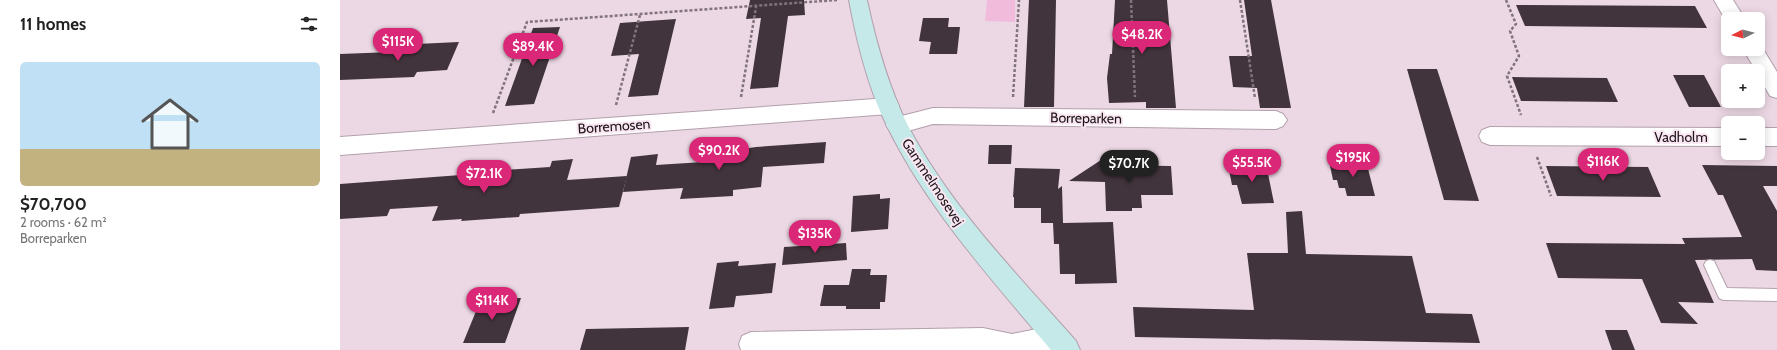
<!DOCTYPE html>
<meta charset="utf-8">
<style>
body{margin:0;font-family:Cabin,sans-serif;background:#f6f6f6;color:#222;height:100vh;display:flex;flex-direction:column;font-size:15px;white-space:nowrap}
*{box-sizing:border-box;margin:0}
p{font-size:13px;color:#767676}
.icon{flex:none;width:22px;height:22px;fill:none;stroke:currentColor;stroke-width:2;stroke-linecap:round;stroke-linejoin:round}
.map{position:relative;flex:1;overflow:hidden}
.drawer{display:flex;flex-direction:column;background:#fff;width:340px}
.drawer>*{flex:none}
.needle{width:26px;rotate:264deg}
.tools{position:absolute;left:1381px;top:12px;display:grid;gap:8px}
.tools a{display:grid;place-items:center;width:44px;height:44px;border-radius:6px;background:#fff;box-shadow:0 2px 10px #0003;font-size:20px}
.price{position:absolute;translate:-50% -34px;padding:0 9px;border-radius:14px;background:#db2777;color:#fff;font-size:13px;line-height:26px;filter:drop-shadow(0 1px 2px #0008)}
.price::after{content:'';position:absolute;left:50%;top:24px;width:12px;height:9px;margin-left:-6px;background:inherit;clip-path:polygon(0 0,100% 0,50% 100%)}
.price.selected{background:#222;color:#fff}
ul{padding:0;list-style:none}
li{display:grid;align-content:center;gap:8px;height:212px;padding:0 20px}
li span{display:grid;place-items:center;height:124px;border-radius:6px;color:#555}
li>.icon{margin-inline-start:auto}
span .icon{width:72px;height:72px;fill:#fffc;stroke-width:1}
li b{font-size:17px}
h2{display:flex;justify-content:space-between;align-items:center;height:48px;padding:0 20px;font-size:17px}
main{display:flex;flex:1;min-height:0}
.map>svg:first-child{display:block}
</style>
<main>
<section class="drawer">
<h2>11 homes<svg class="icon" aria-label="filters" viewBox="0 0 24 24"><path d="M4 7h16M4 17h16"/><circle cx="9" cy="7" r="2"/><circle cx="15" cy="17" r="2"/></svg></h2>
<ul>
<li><span style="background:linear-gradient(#bfe0f5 70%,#c2b280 0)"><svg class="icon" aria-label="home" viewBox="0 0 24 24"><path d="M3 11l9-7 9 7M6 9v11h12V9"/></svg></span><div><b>$70,700</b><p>2 rooms · 62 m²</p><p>Borreparken</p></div></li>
</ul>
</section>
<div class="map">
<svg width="1437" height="350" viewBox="0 0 1437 350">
<rect width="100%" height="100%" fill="#ecd8e4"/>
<!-- green -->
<polygon fill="#f1bbdc" points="647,0 675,0 675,22 645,21"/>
<!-- building -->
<g fill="#42343c">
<polygon points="410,0 464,0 465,15 448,16 438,87 410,89 421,18 406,19"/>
<polygon points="689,0 716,0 714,107 684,107"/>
<polygon points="775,0 827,0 836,108 806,108 806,102 769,103 767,78 770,54 772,54"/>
<polygon points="904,0 931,0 951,108 920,108 917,88 893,87 889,56 912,56"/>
<polygon points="1176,5 1355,6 1367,28 1185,26"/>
<polygon points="583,18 609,18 608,27 620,27 617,54 589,54 591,42 579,41"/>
<polygon points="336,19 318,95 288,97 299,54 271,56 280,23"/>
<polygon points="220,27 194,104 165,106 193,28"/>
<polygon points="119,42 107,70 77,72 74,77 0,80 0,54 52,52 55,45"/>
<polygon points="1067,69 1097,69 1139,201 1104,200"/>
<polygon points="1333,75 1364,75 1381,107 1349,107"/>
<polygon points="1172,77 1267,78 1278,102 1181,101"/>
<polygon points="486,142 484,163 423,167 421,187 393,190 393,196 340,199 343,188 283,192 291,157 318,154 316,165 395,160 396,150 416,147"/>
<polygon points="649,145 672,145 671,164 648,164"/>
<polygon points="233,159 227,180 287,176 279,207 180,214 179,217 121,221 122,219 92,221 98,206 50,209 47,216 0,219 0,184 161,172 162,170 210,167 212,161"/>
<polygon points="761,160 765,165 831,166 833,195 801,195 802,208 792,208 792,211 766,211 765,182 729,181"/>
<polygon points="989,161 1026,161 1035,196 1007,196 1005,188 999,188 997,180 993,180"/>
<polygon points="926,164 934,203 902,204 897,185 892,185 888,165"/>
<polygon points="1362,165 1437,166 1437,186 1423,186 1437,211 1437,271 1416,270 1412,259 1355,260 1374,303 1338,302 1358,324 1321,323 1302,279 1218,278 1206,243 1345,244 1342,238 1402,237 1383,195 1378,195"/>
<polygon points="1206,166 1308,167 1321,197 1217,196"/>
<polygon points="675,168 720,169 718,189 722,186 723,223 773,222 777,283 735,284 735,274 720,274 719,244 714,244 713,223 701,223 701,208 674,208 674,197 673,197"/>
<polygon points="540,194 540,199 550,198 548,229 511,232 513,196"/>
<polygon points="962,211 966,254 1072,256 1086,313 1132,314 1140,343 795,337 793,307 914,310 907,253 948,253 946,212"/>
<polygon points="506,243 507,260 442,265 444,247"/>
<polygon points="399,261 398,266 436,263 432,293 396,296 394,307 369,309 377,263"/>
<polygon points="512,269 531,269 530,275 547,275 545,302 540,302 540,309 506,309 506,306 480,306 484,285 509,285"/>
<polygon points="181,298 165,343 123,343 141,299"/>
<polygon points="349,327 345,350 240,350 246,329"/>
<polygon points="1265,330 1287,330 1295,350 1272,350"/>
</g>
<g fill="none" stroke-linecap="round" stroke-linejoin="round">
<defs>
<polygon id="lane" points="1370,260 1374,261 1387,288 1437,289 1437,301 1383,300 1379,298 1364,265 1366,261"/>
<g id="street">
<polygon points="1374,0 1393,0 1405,19 1388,19 1388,24"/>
<polygon points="1418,43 1420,44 1437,72 1437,98 1430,96 1418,75 1418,71 1416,71 1403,49 1418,49"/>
<polygon points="549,98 556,100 559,106 556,112 549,114 0,155 0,137"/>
<polygon points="593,108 936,111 943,114 947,120 943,126 936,129 593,124 557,134 550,131 546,125 550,119"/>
<polygon points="1150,127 1388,128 1388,146 1150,145 1142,142 1139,136 1142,130"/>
<rect x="1418" y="128" width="19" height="18"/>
<polygon points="716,325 725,329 728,337 725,345 711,350 401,350 399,344 402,336 411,332 643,328 672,334"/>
</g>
<path id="secondary" d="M 509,0 L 527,0 C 536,42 548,85 567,124 C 609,205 676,273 736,341 L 740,350 L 711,350 C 648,275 580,201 540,111 C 525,75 516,38 509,0 Z"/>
</defs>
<!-- lane casing -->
<use href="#lane" stroke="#b2a0ab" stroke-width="2"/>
<!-- street casing -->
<use href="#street" stroke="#b2a0ab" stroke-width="2"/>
<!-- secondary casing -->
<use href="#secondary" stroke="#b2a0ab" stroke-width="2"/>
<!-- path -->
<g stroke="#81737b" stroke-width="2.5" stroke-dasharray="3 2" stroke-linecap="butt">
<polyline points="791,0 795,97"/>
<polyline points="900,0 915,98"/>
<polyline points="1166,0 1176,24 1170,31 1179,56 1167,76 1181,115"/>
<polyline points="401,97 416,7"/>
<polyline points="673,97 679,0"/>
<polyline points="276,105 300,15"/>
<polyline points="153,113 187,22 497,0"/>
<polyline points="1197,157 1211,196"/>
</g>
<!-- lane -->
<use href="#lane" fill="#fff" fill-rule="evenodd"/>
<!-- street -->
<use href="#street" fill="#fff" fill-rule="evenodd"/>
<!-- secondary -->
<use href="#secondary" fill="#c4e9e8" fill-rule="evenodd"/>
</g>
<g text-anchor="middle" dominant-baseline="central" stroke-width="4" stroke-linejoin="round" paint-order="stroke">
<!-- street labels -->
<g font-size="14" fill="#1b1418" stroke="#f9e6f1">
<text transform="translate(746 118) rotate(1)">Borreparken</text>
<text transform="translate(274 126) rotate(-4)">Borremosen</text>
<text x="1341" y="137">Vadholm</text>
<text transform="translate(593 182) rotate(57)">Gammelmosevej</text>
</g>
</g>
</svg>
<div class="tools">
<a><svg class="needle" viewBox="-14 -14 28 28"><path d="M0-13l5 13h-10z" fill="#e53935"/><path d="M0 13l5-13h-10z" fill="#767676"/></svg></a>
<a>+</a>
<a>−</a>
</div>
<b class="price" style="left:802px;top:55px">$48.2K</b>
<b class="price" style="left:58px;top:62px">$115K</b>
<b class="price" style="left:193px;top:67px">$89.4K</b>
<b class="price" style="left:379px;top:171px">$90.2K</b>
<b class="price" style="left:1013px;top:178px">$195K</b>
<b class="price" style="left:1263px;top:182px">$116K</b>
<b class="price" style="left:912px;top:183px">$55.5K</b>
<b class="price selected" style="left:789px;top:184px">$70.7K</b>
<b class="price" style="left:144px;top:194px">$72.1K</b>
<b class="price" style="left:475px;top:254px">$135K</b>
<b class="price" style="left:152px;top:321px">$114K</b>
</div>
</main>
